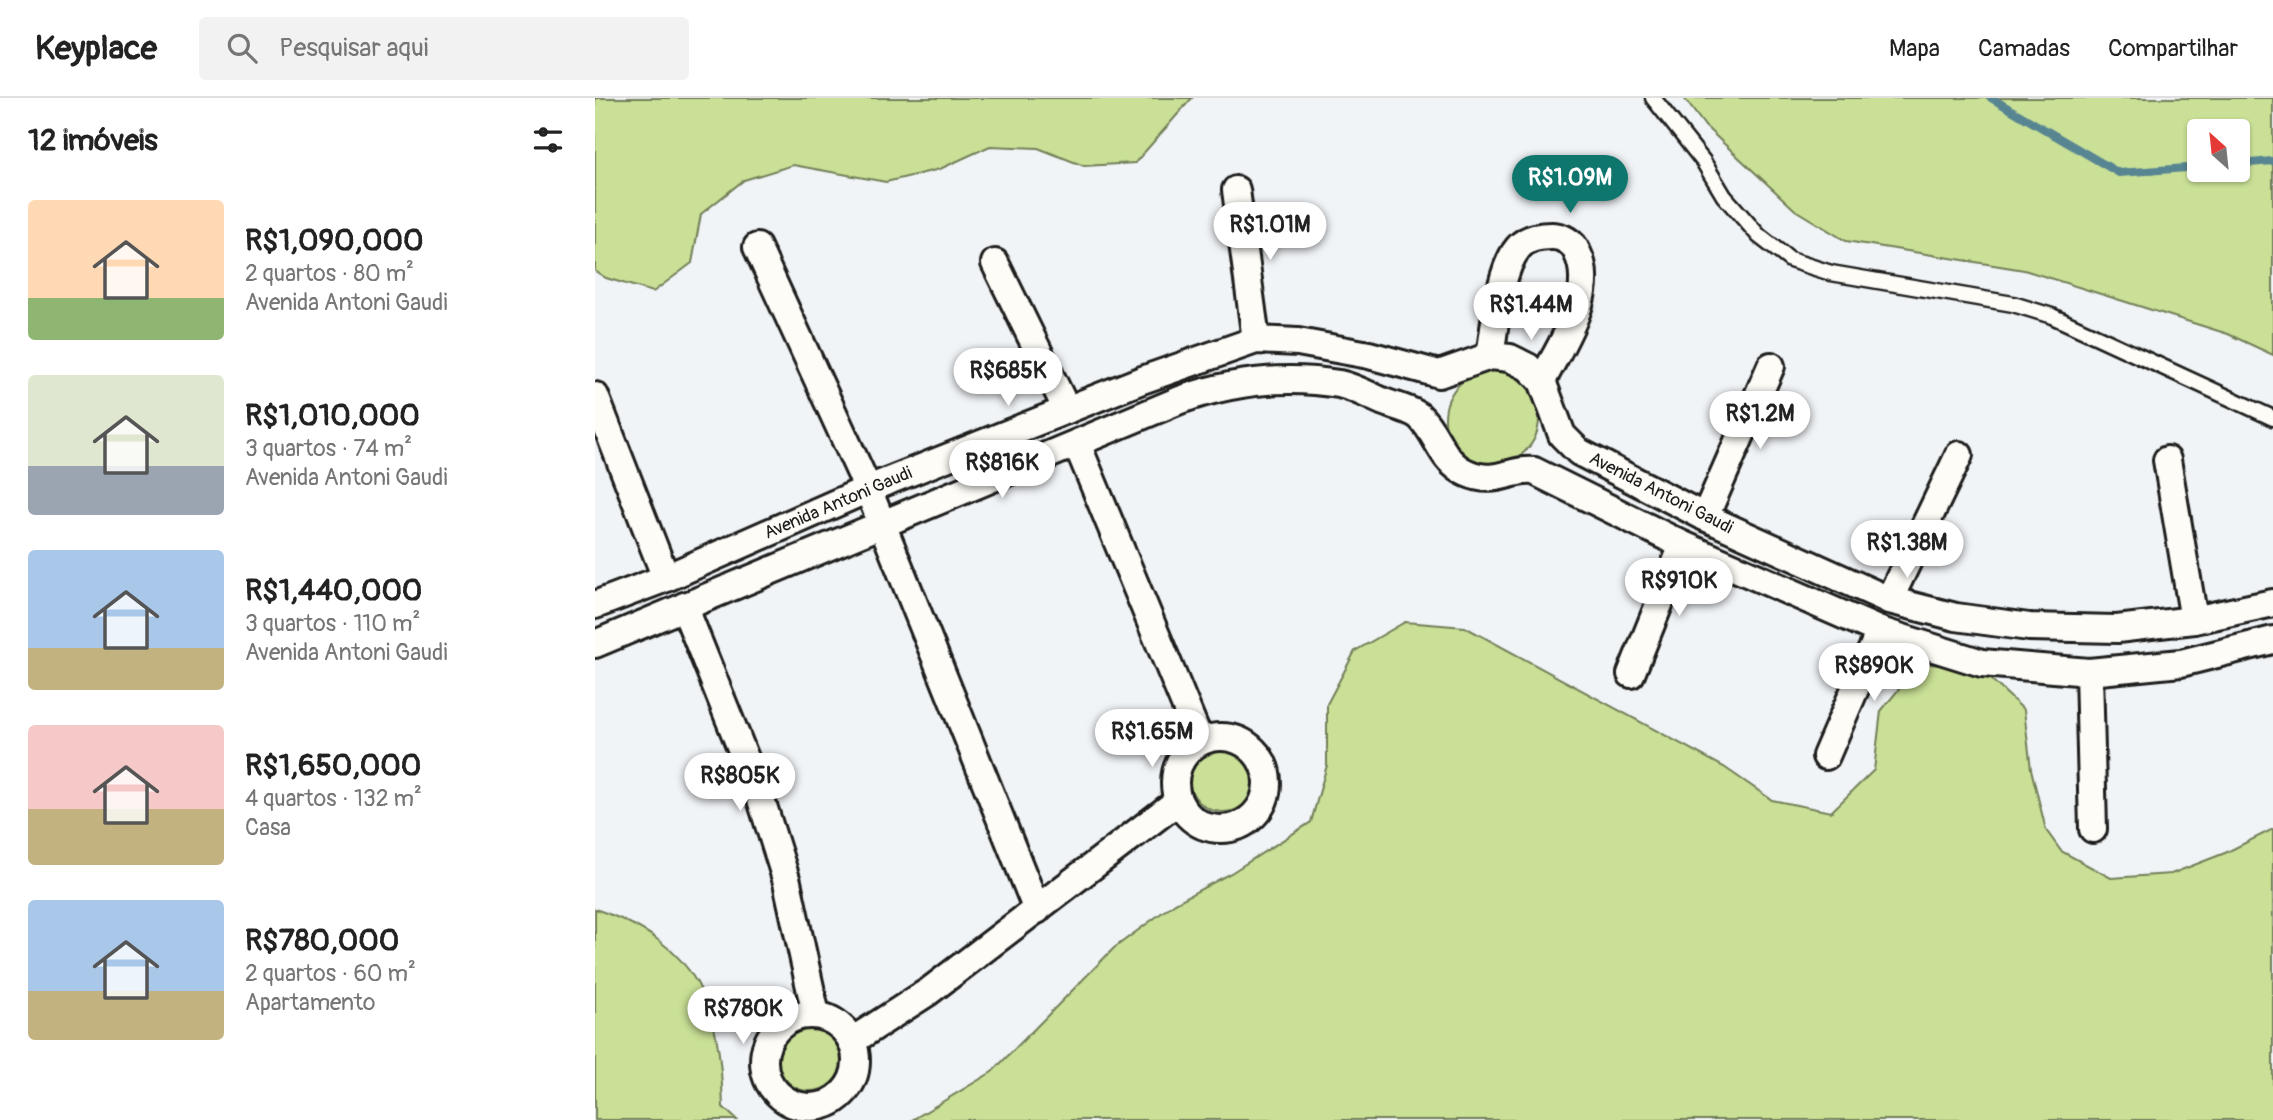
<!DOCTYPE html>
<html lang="pt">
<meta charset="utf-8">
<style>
body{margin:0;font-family:Pangolin,sans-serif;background:#f2f2f2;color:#222;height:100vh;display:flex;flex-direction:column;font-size:26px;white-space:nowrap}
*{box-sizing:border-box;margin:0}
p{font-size:23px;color:#767676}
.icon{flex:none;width:38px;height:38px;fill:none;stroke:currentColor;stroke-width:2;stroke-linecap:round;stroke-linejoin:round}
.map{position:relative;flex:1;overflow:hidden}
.drawer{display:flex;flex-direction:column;background:#fff;width:595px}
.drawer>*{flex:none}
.needle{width:46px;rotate:333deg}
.tools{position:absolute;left:1592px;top:21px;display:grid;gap:14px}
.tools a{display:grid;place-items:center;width:63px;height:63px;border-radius:7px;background:#fff;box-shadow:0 2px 5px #0004;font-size:35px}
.price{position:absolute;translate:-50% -60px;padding:0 16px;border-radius:24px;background:#fff;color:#222;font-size:23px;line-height:46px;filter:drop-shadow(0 2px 4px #0008)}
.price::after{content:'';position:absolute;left:50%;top:42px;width:21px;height:16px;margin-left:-10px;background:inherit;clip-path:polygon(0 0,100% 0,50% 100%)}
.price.active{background:#0f766e;color:#fff}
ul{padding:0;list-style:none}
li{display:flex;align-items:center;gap:21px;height:175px;padding:0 28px}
li span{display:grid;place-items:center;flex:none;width:196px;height:140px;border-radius:7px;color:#555}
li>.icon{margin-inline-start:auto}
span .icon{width:84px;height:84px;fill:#fffc;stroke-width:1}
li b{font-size:30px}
h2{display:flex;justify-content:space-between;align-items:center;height:84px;padding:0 28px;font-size:30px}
header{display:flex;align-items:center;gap:42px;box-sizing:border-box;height:98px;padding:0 35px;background:#fff;border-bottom:2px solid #e0e0e0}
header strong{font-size:33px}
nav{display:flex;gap:38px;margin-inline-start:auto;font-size:24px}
.search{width:490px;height:63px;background:#f2f2f2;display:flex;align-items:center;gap:18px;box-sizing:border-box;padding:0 24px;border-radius:7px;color:#767676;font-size:26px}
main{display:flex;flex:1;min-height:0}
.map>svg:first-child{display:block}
</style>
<header>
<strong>Keyplace</strong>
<div class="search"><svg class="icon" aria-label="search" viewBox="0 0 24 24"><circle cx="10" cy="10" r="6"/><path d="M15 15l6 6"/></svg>Pesquisar aqui</div>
<nav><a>Mapa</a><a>Camadas</a><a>Compartilhar</a></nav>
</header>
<main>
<section class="drawer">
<h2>12 imóveis<svg class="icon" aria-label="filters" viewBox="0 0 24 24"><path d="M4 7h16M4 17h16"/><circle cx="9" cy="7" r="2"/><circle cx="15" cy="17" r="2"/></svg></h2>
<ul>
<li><span style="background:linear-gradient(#ffd9b3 70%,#8fb573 0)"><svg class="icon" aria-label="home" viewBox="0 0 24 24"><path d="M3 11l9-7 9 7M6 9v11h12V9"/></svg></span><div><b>R$1,090,000</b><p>2 quartos · 80 m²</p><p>Avenida Antoni Gaudi</p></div></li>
<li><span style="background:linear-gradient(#dfe7d0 65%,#9aa5b1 0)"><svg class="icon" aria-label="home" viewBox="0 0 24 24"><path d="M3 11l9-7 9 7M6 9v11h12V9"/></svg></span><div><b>R$1,010,000</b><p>3 quartos · 74 m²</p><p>Avenida Antoni Gaudi</p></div></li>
<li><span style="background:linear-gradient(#a9c7e8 70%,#c2b280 0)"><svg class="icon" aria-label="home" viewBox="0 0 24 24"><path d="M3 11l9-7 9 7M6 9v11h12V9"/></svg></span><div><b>R$1,440,000</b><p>3 quartos · 110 m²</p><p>Avenida Antoni Gaudi</p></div></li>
<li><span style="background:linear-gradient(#f6c9c9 60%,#c2b280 0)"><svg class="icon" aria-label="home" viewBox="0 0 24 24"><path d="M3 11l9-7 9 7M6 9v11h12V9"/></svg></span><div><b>R$1,650,000</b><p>4 quartos · 132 m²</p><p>Casa</p></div></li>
<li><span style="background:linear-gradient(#a9c7e8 65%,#c2b280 0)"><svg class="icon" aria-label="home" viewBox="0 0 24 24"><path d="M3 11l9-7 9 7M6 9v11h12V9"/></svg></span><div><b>R$780,000</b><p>2 quartos · 60 m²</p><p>Apartamento</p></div></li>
</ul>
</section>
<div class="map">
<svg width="1678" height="1022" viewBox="0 0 1678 1022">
<rect width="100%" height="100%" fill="#f1f4f7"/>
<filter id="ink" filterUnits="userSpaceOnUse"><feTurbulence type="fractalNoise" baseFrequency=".0143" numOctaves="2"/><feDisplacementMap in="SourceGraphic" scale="14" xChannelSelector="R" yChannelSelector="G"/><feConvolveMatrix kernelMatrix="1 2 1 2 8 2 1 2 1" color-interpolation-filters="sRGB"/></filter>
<g filter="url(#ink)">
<!-- green -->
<g fill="#c9e096" stroke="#727e59" stroke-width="2" fill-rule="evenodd">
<polygon points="0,0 597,0 540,65 489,68 443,50 395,48 345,71 291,84 198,67 149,82 106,116 97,165 58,194 11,180 0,173"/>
<path d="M 1089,0 L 1678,0 L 1678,257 L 1633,236 L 1429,172 L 1251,143 L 1200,112 L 1110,28 ZM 1605,33 L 1643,33 L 1643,72 L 1605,72 Z"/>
<circle cx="897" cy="320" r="47"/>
<polygon points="810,524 870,529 1129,669 1177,702 1236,714 1279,672 1286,613 1325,565 1385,571 1429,612 1436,671 1451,732 1466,753 1516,780 1576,776 1630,755 1678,731 1678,1022 317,1022 397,974 519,850 580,805 636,775 716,724 732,667 732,606 760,553"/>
<circle cx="628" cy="680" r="34"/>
<path d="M 0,811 C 104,846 125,906 128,1009 L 142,1022 L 0,1022 Z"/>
<circle cx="215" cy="961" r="32"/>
</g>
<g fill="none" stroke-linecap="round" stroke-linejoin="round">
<!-- stream -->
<g stroke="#588592" stroke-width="8">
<polyline points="1396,0 1524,75 1605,69"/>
<polyline points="1643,66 1678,63"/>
</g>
<defs>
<polyline id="service" points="1058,0 1108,63 1129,98 1164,138 1195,162 1236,175 1418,206 1457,218 1678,320"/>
<g id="minor">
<polyline points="641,92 661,242"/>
<polyline points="162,149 273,391 442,812"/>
<polyline points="400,165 472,312"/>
<path d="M 895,258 C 900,229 904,173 923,150 C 931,140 944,138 957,138 C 967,138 978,144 982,154 C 1003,195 965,247 947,283"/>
<polyline points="0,298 71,480"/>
<polyline points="482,346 605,643"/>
<polyline points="1572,362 1599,522"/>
<polyline points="1110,419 1176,268"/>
<polyline points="1294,502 1364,357"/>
<polyline points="0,507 71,480 273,391 547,282 661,242 703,244 774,257 844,276 895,258 915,260 933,269 947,283 967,337 984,354 1110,419 1294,502 1361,519 1434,529 1522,531 1599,522 1678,505"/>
<polyline points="89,508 164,695 192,784 221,917"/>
<path d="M 0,546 L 585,302 C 635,284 690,277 744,286 C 759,289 775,298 789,304 C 799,308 815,311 824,318 C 843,335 846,364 872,375 C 901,388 915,370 939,373 L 1088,447 L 1285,533 L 1387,565 L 1494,574 L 1586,565 L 1678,542"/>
<polyline points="1494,574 1498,731"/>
<polyline points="1036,576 1088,447"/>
<circle cx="626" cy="685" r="46"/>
<polyline points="1231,658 1285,533"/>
<circle cx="215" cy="963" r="46"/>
<polyline points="257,943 333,894 583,703"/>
</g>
</defs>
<!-- service casing -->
<use href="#service" stroke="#1c1c1c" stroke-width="19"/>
<!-- minor casing -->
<use href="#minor" stroke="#1c1c1c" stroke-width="32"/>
<!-- service -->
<use href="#service" stroke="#fdfcf7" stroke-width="14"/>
<!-- minor -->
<use href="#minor" stroke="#fdfcf7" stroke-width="26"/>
</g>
</g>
<g text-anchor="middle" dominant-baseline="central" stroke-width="5" stroke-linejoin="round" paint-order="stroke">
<!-- street labels -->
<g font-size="18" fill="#1c1c1c" stroke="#fdfcf7">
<text transform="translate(1066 395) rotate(27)">Avenida Antoni Gaudi</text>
<text transform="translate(243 405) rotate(-23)">Avenida Antoni Gaudi</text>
</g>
</g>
</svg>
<div class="tools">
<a><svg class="needle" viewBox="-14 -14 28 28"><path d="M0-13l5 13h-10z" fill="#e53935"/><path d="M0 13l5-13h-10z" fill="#767676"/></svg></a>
</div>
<b class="price active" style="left:975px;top:117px">R$1.09M</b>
<b class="price" style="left:675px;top:164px">R$1.01M</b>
<b class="price" style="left:936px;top:244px">R$1.44M</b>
<b class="price" style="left:413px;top:310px">R$685K</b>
<b class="price" style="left:1165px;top:353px">R$1.2M</b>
<b class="price" style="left:407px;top:402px">R$816K</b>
<b class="price" style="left:1312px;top:482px">R$1.38M</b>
<b class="price" style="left:1084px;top:520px">R$910K</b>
<b class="price" style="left:1279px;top:605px">R$890K</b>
<b class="price" style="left:557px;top:671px">R$1.65M</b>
<b class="price" style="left:145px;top:715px">R$805K</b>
<b class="price" style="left:148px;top:948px">R$780K</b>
</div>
</main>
